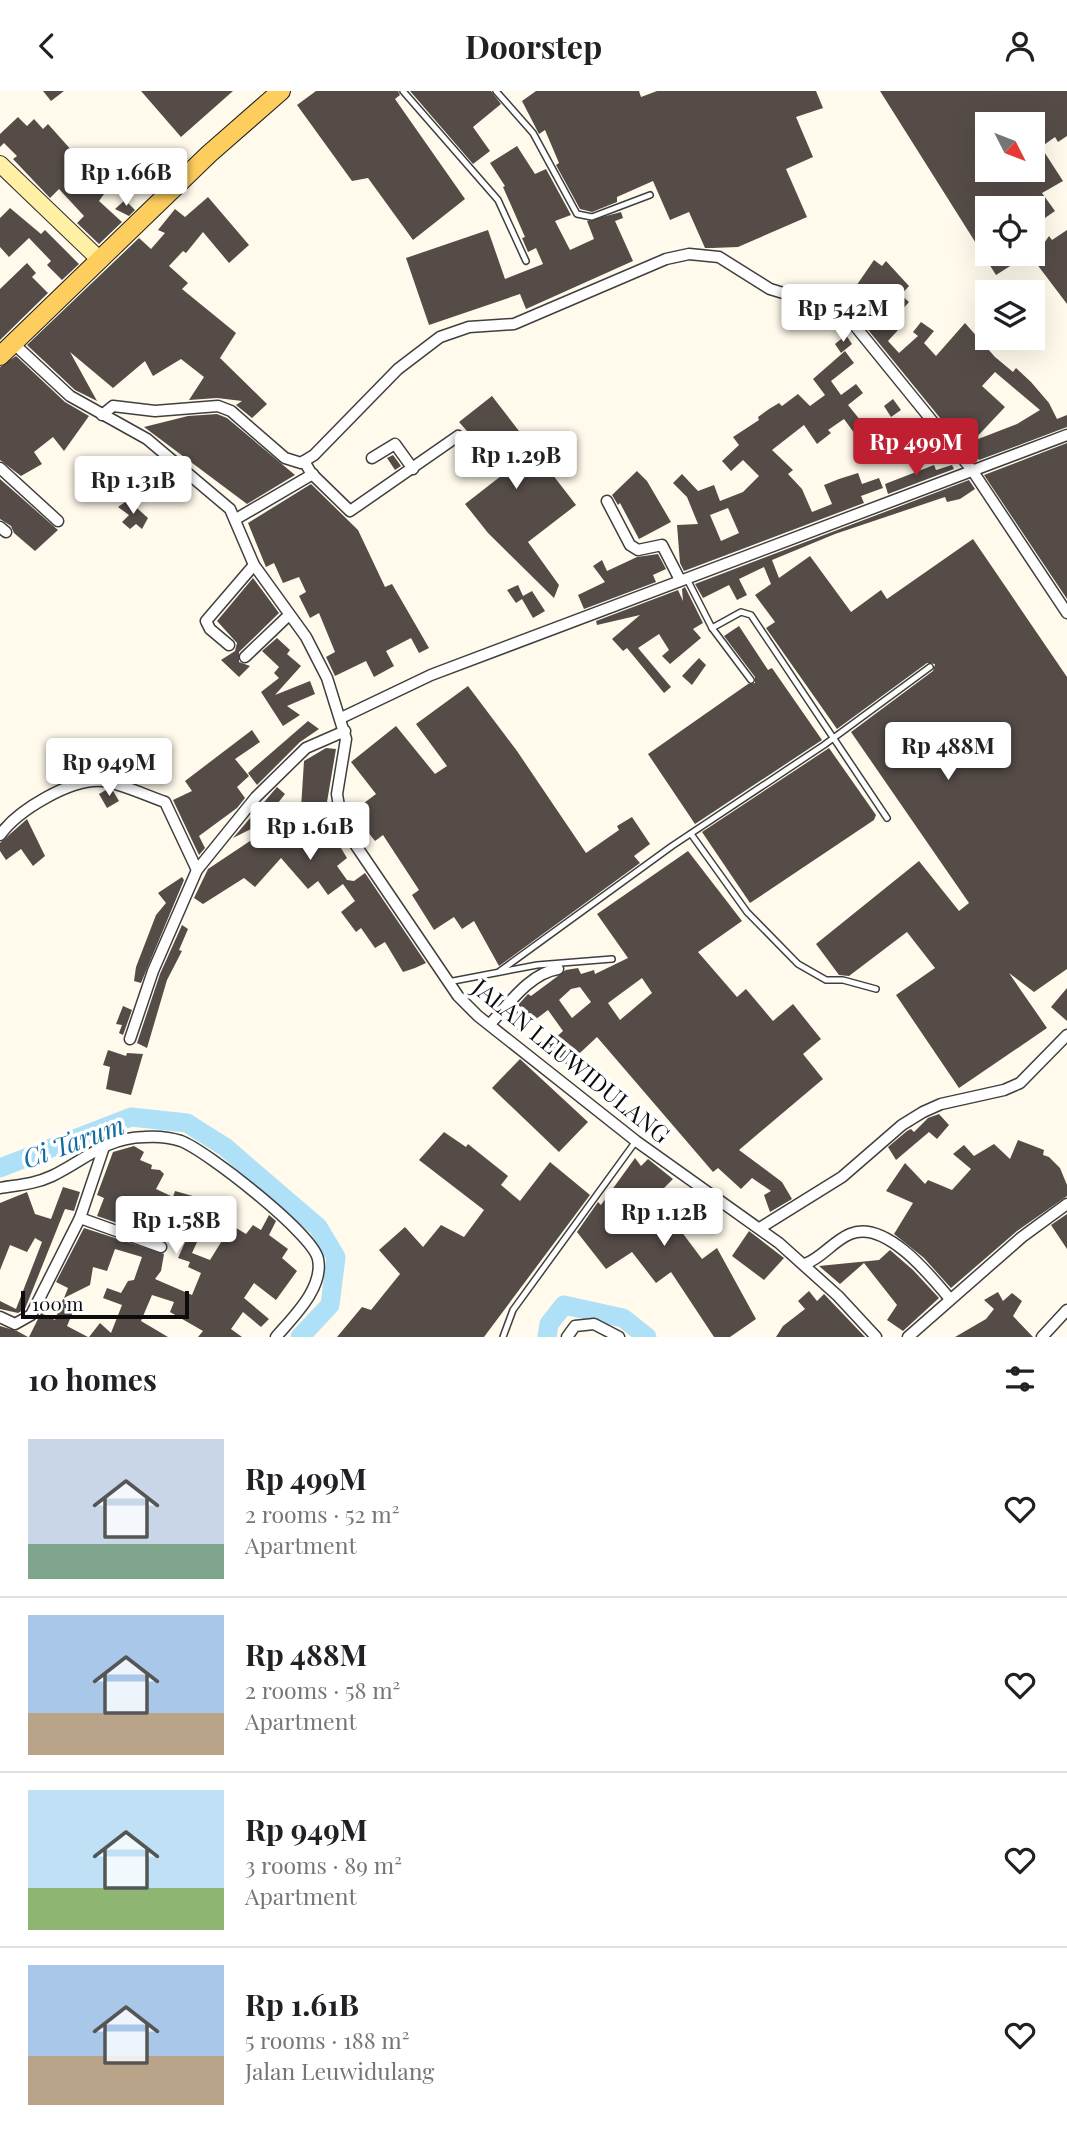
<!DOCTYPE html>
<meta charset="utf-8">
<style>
body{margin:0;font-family:"Playfair Display",serif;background:#f2f2f2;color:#202124;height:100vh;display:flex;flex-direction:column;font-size:26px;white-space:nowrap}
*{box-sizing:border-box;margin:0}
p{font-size:23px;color:#757577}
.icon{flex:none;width:38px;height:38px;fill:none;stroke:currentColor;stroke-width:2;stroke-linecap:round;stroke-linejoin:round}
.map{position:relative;height:1246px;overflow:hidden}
.side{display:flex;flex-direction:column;background:#fff;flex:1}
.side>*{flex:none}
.needle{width:46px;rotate:132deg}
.fabs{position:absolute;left:975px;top:21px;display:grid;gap:14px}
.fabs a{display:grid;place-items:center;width:70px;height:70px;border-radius:0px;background:#fff;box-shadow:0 7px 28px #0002;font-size:35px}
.scale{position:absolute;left:21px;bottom:18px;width:168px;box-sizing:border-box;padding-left:7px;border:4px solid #0c0c0c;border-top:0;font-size:19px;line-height:24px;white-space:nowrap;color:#0c0c0c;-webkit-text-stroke:5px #fff;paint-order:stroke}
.price{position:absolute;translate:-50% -60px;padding:0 16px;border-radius:7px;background:#fff;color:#222;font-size:23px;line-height:46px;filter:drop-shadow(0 2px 4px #0008)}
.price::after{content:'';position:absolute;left:50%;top:42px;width:21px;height:16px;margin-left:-10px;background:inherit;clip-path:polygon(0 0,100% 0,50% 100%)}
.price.selected{background:#bf2031;color:#fff}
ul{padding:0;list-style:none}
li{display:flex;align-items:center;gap:21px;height:175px;padding:0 28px}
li+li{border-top:2px solid #e0e0e0}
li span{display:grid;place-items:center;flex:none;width:196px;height:140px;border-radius:0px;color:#555}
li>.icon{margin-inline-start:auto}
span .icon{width:84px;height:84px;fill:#fffc;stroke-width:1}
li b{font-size:30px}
h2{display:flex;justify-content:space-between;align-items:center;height:84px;padding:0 28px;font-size:30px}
header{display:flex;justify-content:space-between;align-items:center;height:91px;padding:0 28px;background:#fff;font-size:32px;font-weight:700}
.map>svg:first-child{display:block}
</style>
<header><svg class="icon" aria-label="back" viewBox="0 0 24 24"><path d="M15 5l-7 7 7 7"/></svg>Doorstep<svg class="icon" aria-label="person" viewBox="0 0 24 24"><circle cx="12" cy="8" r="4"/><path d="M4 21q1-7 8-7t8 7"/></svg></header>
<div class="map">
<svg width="1067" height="1246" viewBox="0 0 1067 1246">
<rect width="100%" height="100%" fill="#fffaeb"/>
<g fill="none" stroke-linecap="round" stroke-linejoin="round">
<!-- river -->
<g stroke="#aee0f8" stroke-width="19">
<polyline points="0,1077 131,1026 187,1032 225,1056 318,1136 336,1166 330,1214 300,1246"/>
<polyline points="547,1246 549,1233 564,1214 623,1227 647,1246"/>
</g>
</g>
<!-- building -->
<g fill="#554c48" fill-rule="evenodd">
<polygon points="43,0 64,0 51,10"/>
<polygon points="141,0 233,0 181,46"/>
<polygon points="316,0 398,0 400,4 395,8 465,108 413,149 368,87 352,90 297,14"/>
<polygon points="410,0 491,0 501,13 473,36 490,60 473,73"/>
<polygon points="536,0 639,0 641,6 657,0 816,0 823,17 796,26 813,66 786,78 807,126 738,156 712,157 705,157 689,121 670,129 653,90 617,106 617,111 592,121 580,118 556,74 559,72 545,39 539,43 522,10"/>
<path d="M 880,0 L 1067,0 L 1067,45 L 1058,51 L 1055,46 L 1041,56 L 1063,90 L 1042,102 L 1055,120 L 1032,136 L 1032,117 L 987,117 L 987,163 L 1029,163 L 996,184 ZM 987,33 L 1032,33 L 1032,79 L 987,79 Z"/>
<polygon points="18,26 27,35 34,28 43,38 48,33 107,99 99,110 122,131 99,153 77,132 84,125 59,98 50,107 13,68 17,65 4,52 0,56 0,43"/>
<polygon points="517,55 535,83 546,78 571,124 555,130 570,159 594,148 587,130 621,121 623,127 615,130 633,170 526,218 520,203 429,234 406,167 488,139 505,188 543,173 536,157 528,161 522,147 525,146 503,96 505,95 490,72"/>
<polygon points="208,106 249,154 229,172 203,141 186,162 183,160 169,175 188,192 182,198 236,242 220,267 267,313 252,327 236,314 242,310 217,307 189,309 204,286 181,268 153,285 145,270 113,297 70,261 97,310 75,299 27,254 139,147 151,158 165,142 158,139 175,118 185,126"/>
<polygon points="125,109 135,119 129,125 115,118"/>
<polygon points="10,117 41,143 45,139 79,173 62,189 47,174 51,170 29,147 9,166 0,156 0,127"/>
<polygon points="1067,139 1067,213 1033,168 1049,145 1052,149"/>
<path d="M 874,169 L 882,175 L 886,170 L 909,195 L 901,204 L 909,211 L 890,232 L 898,239 L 888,250 L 899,262 L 918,245 L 913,241 L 921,231 L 934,240 L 924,252 L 936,265 L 965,232 L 995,266 L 1013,281 L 1016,277 L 1031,291 L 1049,312 L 1057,328 L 1067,324 L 1067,336 L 979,369 L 965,347 L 947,331 L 945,333 L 856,224 L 868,209 L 854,198 ZM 995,281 L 1040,319 L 1017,333 L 973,350 L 1005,316 L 982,295 Z"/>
<polygon points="27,172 36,182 32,186 48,202 0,249 0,198"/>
<polygon points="846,244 852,253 841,262 835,253"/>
<path d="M 845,260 L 854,272 L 831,290 L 841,304 L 856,293 L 863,302 L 848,314 L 865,335 L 855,343 L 844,328 L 828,339 L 831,342 L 817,353 L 804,334 L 772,359 L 793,379 L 788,383 L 802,398 L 812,421 L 832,413 L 824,394 L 839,388 L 858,382 L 862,393 L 879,387 L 883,397 L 861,405 L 864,412 L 684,480 L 680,472 L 677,434 L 698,433 L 687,406 L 673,392 L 682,383 L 698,400 L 714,394 L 720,410 L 743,401 L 759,385 L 743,369 L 731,380 L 722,370 L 739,354 L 733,346 L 759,329 L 758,326 L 769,318 L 779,312 L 782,315 L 798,303 L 810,315 L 825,304 L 813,288 ZM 728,417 L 739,442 L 721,450 L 710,424 Z"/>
<polygon points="16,265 65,311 89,325 64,360 53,346 34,361 42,373 21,385 0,369 0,276"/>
<polygon points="492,305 576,414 528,451 559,494 554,507 488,442 465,413 501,385 497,374 459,331"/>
<polygon points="893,308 901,319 891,326 884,315"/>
<polygon points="217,323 227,327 295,384 247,413 144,336 188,325"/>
<polygon points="1067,352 1067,508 984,384"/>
<polygon points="393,364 401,375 395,379 387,367"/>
<polygon points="934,374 936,379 952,374 954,378 888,403 885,393"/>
<polygon points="637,380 647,390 671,431 639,448 620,412 618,414 612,404"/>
<polygon points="0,388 58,439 35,460 14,442 11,435 0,428"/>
<polygon points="969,389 975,398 960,408 947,411 945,406 835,443 772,469 779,487 810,465 851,521 881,499 887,508 973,448 1067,586 1067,878 1034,901 1009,882 1047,937 959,997 896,904 935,877 907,841 849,885 839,884 816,853 919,770 959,820 969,812 851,641 933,580 935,573 927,572 837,638 766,537 775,531 755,504 771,493 764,476 739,488 747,504 737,509 729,494 703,507 695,493"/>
<polygon points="311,393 358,439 385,496 392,493 429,557 419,562 411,547 386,560 394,575 374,586 366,570 335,585 326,566 335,561 319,522 310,527 299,505 306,501 299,486 283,492 274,472 266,476 248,432"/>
<polygon points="128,409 148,427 142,438 136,433 130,438 122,431 129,424 118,416"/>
<polygon points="658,463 666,478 653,484 656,491 584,518 578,504 605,491 593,475 602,469 607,480 637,466"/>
<polygon points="253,487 279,522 239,561 239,571 250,575 239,586 221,569 235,560 237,552 217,530"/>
<polygon points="518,494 523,505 532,500 545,520 533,527 522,508 516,512 507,499"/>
<polygon points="685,496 703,532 693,538 701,547 670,573 662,565 669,559 659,543 638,557 671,596 664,602 627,557 623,560 612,548 640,524 597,534 596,530 678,499 683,510 682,498"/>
<polygon points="739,535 768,579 772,577 822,649 695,733 648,663 748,593 755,592 755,586 724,545"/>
<polygon points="277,547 290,559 287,563 301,575 275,604 310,590 315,603 287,615 300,624 283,635 261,601 279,587 274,582 279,576 262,560"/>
<polygon points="699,567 706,574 692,594 682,585"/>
<polygon points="468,595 517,660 586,762 619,739 617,735 632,726 650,753 634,765 640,772 499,875 474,830 462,838 454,826 434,839 412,804 419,799 383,744 375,750 352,721 376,703 351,671 396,635 435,683 447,675 416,633"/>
<polygon points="308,630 319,638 300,651 257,694 248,682"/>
<polygon points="252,639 260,651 235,668 249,685 237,696 245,707 237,717 199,745 205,757 199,764 173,709 192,700 185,690"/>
<polygon points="326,657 336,658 326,717 302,743 316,757 335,743 344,755 341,757 347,767 337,775 347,789 354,790 365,782 426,872 415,877 403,881 385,851 375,857 361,837 356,841 341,821 355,810 343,793 328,804 318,790 308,798 281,767 255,796 244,787 203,813 194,807 208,778 256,746 251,738 233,747 277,696 285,703 274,717 287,729 301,717 304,670"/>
<polygon points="829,657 876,724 874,729 750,812 702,741"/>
<polygon points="106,699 113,700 119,710 107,717 99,703"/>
<polygon points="27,728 45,765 33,775 21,758 6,769 0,760 0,752"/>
<path d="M 688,760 L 742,830 L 698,861 L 737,906 L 746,898 L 773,930 L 793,913 L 821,948 L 803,963 L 823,988 L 739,1059 L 782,1091 L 792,1108 L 770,1121 L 764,1104 L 771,1100 L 752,1087 L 741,1098 L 718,1077 L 713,1081 L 597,946 L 567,974 L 545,956 L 563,940 L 548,919 L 519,941 L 509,927 L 522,917 L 518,914 L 528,903 L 531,905 L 566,879 L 578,877 L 581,883 L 594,879 L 595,883 L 628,867 L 597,823 ZM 642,887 L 652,902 L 620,929 L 608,912 ZM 580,896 L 591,911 L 572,927 L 559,909 L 571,898 Z"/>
<polygon points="182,786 184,789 141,892 134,890 136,876 156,824 166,812 158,802"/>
<polygon points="182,834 188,838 179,859 182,860 167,889 147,957 137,952 160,883"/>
<polygon points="1067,897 1067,930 1051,916"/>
<polygon points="123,915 132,919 123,944 119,942 122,934 116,933"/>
<polygon points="108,959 126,965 127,962 143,963 131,1004 106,998 110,976 103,974"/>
<polygon points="520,968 588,1031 559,1061 492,997"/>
<polygon points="939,1023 949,1034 937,1048 929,1041 896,1069 888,1056 907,1040 911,1038 914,1041 928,1027"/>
<polygon points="444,1041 466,1056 468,1053 508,1085 501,1094 520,1110 550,1071 590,1104 484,1246 337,1246 362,1216 371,1219 400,1183 379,1159 405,1136 423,1156 441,1134 464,1146 484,1119 419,1069"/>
<polygon points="1018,1049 1044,1059 1043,1064 1049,1066 1060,1077 1067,1094 1067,1105 1017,1140 951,1197 924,1167 894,1143 913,1112 886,1100 905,1072 925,1093 928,1089 952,1099 971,1078 953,1063 964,1054 974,1065 994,1053 1010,1068"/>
<path d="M 134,1055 L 144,1061 L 140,1069 L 152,1074 L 151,1078 L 160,1079 L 164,1083 L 156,1098 L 173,1106 L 175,1100 L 207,1109 L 204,1116 L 224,1126 L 223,1129 L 246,1143 L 253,1134 L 261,1139 L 269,1124 L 276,1130 L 269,1144 L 288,1158 L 282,1167 L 297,1180 L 276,1209 L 254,1192 L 244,1207 L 269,1228 L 261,1236 L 243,1221 L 231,1238 L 242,1246 L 198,1246 L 203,1240 L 170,1221 L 174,1211 L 152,1204 L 141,1230 L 168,1246 L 89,1246 L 100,1232 L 111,1242 L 122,1214 L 103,1207 L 107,1197 L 121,1202 L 128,1190 L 134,1189 L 142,1166 L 115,1158 L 107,1180 L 93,1176 L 90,1194 L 64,1207 L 68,1197 L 56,1191 L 84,1137 L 164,1163 L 161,1180 L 155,1188 L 192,1204 L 201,1182 L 188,1176 L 190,1171 L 178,1167 L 187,1147 L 174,1141 L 180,1126 L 159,1119 L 152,1144 L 97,1125 L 104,1107 L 97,1104 L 113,1061 ZM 128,1105 L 147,1111 L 140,1128 L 122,1121 ZM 204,1136 L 223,1148 L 210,1169 L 192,1162 Z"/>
<polygon points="635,1067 641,1075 648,1068 673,1088 660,1101 681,1129 675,1132 702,1168 717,1157 756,1228 730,1246 714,1246 671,1181 656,1192 632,1161 606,1178 577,1141 598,1111 601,1114"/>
<polygon points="63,1096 80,1101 74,1120 65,1118 25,1218 18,1222 0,1218 0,1210 16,1218 42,1151 35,1147 27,1161 10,1154 0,1179 0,1112 27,1101 35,1123 51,1128"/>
<polygon points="1067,1123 1067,1158 1051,1134"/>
<polygon points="749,1140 784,1167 764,1189 732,1165"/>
<polygon points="890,1159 913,1179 939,1207 903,1240 887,1229 897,1214 864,1172 840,1193 819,1175 879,1169"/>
<polygon points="809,1200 817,1210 824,1203 865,1246 776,1246 783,1235 805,1218 798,1210"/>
<polygon points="998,1201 1003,1210 1012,1202 1022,1210 1013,1225 1033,1246 955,1246 986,1228 994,1218 984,1209"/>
<polygon points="63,1208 76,1214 67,1235 88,1246 29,1246 41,1222 55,1229"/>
<polygon points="0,1235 17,1240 28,1246 0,1246"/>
</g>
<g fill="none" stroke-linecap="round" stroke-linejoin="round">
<defs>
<g id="lane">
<polyline points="403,0 498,109 526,170"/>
<polyline points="496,0 533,42 577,123 592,126 650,104"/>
<polyline points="687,488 712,537 751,589"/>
<polyline points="712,537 741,521 751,524 887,727"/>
<polyline points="691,743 747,821 798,873 826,889 843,889 876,898"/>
<polyline points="500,880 672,755 824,654 930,576"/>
<polyline points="448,891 537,874 612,868"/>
<polyline points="503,1246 513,1219 636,1050"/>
</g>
<g id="street">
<polyline points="13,252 70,305 147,348 230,418 254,474 306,546 327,587 346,648 337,703 342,734 458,905 478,925 636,1050 779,1152 838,1205 876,1246"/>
<polyline points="102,324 113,315 155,320 218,315 231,320 285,367 301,372 314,364 398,278 440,246 469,236 514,233 666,168 689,163 719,166 770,198 813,211 851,230 972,379 1067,522"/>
<polyline points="372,367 395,353 413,378"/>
<polyline points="304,370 311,382 350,420 458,345 491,379"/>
<polyline points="0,377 58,430"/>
<polyline points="607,410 630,454 638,459 662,454 679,487"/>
<polyline points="236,428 313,383"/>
<polyline points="0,436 6,441"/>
<polyline points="229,554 210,538 206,530 254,474"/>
<polyline points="245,566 289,524"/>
<polyline points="341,627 431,584 1067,344"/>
<path d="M 0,744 C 18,719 71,687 103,690 C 120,692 147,705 165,711 L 197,779"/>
<path d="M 490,933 C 508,914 530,882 558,878"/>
<polyline points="130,948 153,880 197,779 256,706 306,657 345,640"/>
<path d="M 0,1097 C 18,1094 35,1093 52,1085 C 85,1069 105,1047 144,1046 C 157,1045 169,1046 181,1050 C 207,1060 313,1143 318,1168 C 324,1197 293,1226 276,1246"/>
<polyline points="80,1127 105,1053"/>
<polyline points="760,1137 842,1086 902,1034 923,1021 941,1013 1004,999 1020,992 1067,944"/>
<path d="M 805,1173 C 822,1167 833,1150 850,1143 C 885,1128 930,1184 950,1208"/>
<polyline points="0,1226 15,1233 31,1224 80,1127 161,1156"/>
<polyline points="567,1246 575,1235 594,1233 619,1246"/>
<polyline points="908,1246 1022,1146 1067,1113"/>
<polyline points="1042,1246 1067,1219"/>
</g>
<polyline id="secondary" points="0,73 99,168"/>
<polyline id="primary" points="0,265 209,63 281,0"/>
</defs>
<!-- lane casing -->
<use href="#lane" stroke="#3f3f3f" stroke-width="8"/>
<!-- street casing -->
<use href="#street" stroke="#3f3f3f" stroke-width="13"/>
<!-- secondary casing -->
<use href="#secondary" stroke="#2e2e2e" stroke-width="18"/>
<!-- primary casing -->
<use href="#primary" stroke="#1d1d1d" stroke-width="20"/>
<!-- lane -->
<use href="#lane" stroke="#fff" stroke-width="5"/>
<!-- street -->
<use href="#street" stroke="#fff" stroke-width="10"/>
<!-- secondary -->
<use href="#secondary" stroke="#fff0a6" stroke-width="16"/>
<!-- primary -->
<use href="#primary" stroke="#fdcd5d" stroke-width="18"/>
</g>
<g text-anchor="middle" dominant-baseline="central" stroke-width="7" stroke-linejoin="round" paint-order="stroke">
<!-- street labels -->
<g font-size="24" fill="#0c0c0c" stroke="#fff">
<text transform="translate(572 969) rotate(39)">JALAN LEUWIDULANG</text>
</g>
<!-- water labels -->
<g font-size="26" font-style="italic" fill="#126aa0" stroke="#fff">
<text transform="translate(73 1050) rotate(-20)">Ci Tarum</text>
</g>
</g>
</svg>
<div class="fabs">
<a><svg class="needle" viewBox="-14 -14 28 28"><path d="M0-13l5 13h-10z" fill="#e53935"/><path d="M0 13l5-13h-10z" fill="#757577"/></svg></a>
<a><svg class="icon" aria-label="locate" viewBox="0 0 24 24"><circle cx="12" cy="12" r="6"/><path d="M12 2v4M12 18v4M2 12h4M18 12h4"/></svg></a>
<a><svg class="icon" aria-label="layers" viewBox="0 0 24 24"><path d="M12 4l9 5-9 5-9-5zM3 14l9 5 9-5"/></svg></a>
</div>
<div class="scale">100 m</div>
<b class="price" style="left:126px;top:117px">Rp 1.66B</b>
<b class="price" style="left:843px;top:253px">Rp 542M</b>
<b class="price selected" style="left:916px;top:387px">Rp 499M</b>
<b class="price" style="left:516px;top:400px">Rp 1.29B</b>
<b class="price" style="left:133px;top:425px">Rp 1.31B</b>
<b class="price" style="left:948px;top:691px">Rp 488M</b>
<b class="price" style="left:109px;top:707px">Rp 949M</b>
<b class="price" style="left:310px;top:771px">Rp 1.61B</b>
<b class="price" style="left:664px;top:1157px">Rp 1.12B</b>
<b class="price" style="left:176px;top:1165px">Rp 1.58B</b>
</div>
<section class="side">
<h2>10 homes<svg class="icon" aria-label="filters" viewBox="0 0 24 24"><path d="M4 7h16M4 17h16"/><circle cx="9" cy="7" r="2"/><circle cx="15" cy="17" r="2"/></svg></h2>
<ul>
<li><span style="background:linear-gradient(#c9d6e8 75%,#7fa58c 0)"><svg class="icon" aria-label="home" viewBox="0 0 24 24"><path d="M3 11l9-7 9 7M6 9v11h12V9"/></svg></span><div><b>Rp 499M</b><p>2 rooms · 52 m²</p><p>Apartment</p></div><svg class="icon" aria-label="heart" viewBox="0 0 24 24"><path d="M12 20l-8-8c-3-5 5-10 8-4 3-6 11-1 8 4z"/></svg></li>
<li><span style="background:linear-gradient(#a9c7e8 70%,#b9a48a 0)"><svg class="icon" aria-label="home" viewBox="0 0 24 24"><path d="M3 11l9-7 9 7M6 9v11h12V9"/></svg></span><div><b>Rp 488M</b><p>2 rooms · 58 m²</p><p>Apartment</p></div><svg class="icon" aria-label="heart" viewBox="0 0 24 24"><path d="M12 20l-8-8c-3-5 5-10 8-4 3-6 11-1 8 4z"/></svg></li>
<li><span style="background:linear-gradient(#bfe0f5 70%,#8fb573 0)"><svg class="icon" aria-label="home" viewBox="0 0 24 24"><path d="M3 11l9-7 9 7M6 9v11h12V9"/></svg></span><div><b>Rp 949M</b><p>3 rooms · 89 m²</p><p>Apartment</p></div><svg class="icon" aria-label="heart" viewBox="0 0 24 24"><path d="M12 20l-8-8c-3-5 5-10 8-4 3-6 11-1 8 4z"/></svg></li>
<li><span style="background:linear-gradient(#a9c7e8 65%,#b9a48a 0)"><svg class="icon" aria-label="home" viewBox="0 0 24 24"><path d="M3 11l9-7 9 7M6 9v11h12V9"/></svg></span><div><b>Rp 1.61B</b><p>5 rooms · 188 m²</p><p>Jalan Leuwidulang</p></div><svg class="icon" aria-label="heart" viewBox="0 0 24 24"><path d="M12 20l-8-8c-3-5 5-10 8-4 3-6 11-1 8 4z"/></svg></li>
</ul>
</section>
